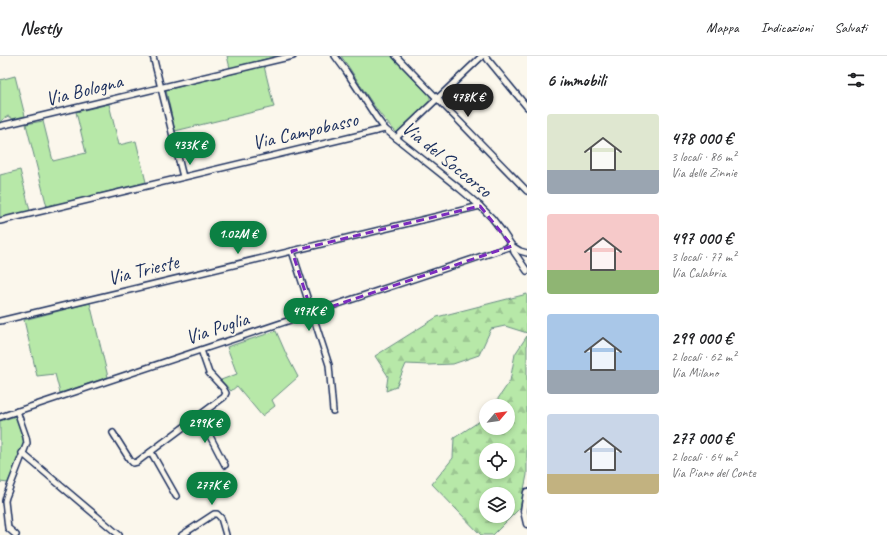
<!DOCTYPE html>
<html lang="it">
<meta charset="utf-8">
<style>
body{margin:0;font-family:Caveat,sans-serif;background:#f6f6f6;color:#202124;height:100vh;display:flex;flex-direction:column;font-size:15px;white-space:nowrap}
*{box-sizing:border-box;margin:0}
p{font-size:13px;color:#757577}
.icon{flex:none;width:22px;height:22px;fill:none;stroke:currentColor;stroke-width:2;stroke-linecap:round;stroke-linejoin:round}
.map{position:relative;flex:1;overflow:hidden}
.details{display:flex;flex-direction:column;background:#fff;width:360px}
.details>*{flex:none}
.needle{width:26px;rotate:61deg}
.controls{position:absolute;left:479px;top:343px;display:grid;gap:8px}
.controls a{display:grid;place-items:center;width:36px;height:36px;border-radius:50%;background:#fff;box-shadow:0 2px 6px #0003;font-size:20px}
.price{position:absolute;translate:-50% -34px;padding:0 9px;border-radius:14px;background:#0b8043;color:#fff;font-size:13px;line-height:26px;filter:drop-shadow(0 1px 2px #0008)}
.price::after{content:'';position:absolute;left:50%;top:24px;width:12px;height:9px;margin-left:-6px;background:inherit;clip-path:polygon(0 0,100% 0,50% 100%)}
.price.current{background:#222;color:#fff}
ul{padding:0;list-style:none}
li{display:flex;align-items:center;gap:12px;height:100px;padding:0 20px}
li span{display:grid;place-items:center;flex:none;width:112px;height:80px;border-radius:4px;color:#555}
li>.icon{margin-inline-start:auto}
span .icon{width:48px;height:48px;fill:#fffc;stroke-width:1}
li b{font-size:17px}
h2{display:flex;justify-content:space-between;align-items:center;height:48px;padding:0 20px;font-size:17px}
header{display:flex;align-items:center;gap:24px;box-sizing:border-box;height:56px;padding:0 20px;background:#fff;border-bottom:1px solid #e0e0e0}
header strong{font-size:19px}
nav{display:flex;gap:22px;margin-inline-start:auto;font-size:14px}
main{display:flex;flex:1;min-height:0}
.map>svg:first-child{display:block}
</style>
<header>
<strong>Nestly</strong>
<nav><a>Mappa</a><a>Indicazioni</a><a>Salvati</a></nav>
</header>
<main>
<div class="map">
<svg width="527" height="479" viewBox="0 0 527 479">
<defs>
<pattern id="forest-firs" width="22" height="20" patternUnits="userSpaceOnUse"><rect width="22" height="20" fill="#b7e8a8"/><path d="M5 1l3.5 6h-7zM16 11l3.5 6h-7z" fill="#9dc793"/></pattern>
</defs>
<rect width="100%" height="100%" fill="#fbf7ec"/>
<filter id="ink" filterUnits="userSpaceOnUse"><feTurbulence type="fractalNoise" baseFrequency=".025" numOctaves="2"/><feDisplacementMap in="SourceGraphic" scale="8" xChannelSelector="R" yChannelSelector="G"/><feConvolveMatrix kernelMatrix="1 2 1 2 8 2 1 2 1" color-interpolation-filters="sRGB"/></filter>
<g filter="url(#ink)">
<!-- green -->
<g fill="#b7e8a8" stroke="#698c83">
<polygon points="227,0 278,0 230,12"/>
<path d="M 341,0 L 391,0 L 430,40 L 430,46 L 397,77 C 374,55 360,26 341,0 Z"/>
<polygon points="264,10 274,51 175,75 166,34"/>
<polygon points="15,20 25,60 12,63 12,62 8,60 2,64 2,66 0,66 0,24"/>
<polygon points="109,48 119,89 136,85 146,126 47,151 26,68 43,65 53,105 86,97 76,56"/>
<polygon points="20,114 30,155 0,162 0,119"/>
<polygon points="90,247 108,321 60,337 55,318 37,320 24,264"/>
<polygon points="276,275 287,300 298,321 272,344 275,350 262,360 237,330 231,335 221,324 237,318 227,291"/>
<polygon points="16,360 24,386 8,427 0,426 0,365"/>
</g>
<!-- forest -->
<g fill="url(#forest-firs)" stroke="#698c83" fill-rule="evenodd">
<polygon points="527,238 527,277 505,270 491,273 479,299 453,308 428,309 406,308 396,331 386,335 388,320 375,300 437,261"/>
<path d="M 527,280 L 527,419 L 520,452 L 493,479 L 481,479 L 432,428 L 453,402 L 454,382 L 483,363 L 486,359 L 486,372 L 508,372 L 508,350 L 493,350 L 510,325 L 515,298 ZM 486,394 L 508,394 L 508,416 L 486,416 ZM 486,438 L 508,438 L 508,460 L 486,460 Z"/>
</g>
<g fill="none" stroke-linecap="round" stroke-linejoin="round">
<defs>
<g id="minor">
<polyline points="153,0 183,121"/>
<polyline points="335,0 346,15 376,61 385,73 396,82 460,133 480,150 492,162 502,175 512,190 514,196 527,215"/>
<polyline points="396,0 527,135"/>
<polyline points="485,0 527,51"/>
<polyline points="0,70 293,0"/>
<polyline points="396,82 482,0"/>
<polyline points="0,165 385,73"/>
<polyline points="512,190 520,195 527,197"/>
<polyline points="292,195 329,309 333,355"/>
<polyline points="0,265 480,150"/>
<polyline points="199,359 225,409"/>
<polyline points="0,361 512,190"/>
<polyline points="113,377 130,404 133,407 137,406 224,341 226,337 223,332 209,317 201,294"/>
<polyline points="151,396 176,440"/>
<polyline points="22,397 119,479"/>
<polyline points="16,479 8,472 5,445 6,441 27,387 26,381 17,355"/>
<polyline points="182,479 214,458 217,458 221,462 226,479"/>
</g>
<polyline id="tertiary" points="527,436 524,455 527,468"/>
</defs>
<!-- minor casing -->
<use href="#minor" stroke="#1b2f5e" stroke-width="8"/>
<!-- tertiary casing -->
<use href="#tertiary" stroke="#1b2f5e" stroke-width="9"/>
<!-- minor -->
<use href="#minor" stroke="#fbf7ec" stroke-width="5"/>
<!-- tertiary -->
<use href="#tertiary" stroke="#fbf7ec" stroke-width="6"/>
</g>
</g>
<!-- marked area -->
<path fill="none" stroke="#7b2cbf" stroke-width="3" stroke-dasharray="8 5" stroke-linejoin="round" d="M 480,150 L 512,190 L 312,257 L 292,195 Z"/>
<g text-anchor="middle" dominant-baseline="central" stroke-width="4" stroke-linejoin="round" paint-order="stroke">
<!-- street labels -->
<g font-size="20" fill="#1b2f5e" stroke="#fbf7ec">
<text transform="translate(84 34) rotate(-14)">Via Bologna</text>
<text transform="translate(305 75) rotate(-13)">Via Campobasso</text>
<text transform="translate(447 103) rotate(39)">Via del Soccorso</text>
<text transform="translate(143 214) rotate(-14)">Via Trieste</text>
<text transform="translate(217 272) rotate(-18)">Via Puglia</text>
</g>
</g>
</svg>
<div class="controls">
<a><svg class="needle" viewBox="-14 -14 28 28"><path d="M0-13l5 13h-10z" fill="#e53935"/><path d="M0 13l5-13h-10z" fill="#757577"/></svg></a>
<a><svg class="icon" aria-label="locate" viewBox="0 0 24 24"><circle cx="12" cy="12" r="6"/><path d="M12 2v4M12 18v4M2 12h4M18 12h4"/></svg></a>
<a><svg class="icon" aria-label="layers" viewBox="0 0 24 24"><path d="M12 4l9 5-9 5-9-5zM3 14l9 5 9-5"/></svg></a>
</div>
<b class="price current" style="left:468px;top:62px">478K €</b>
<b class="price" style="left:190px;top:110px">433K €</b>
<b class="price" style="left:238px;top:199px">1.02M €</b>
<b class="price" style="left:309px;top:276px">497K €</b>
<b class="price" style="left:205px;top:388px">299K €</b>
<b class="price" style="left:212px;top:450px">277K €</b>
</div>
<section class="details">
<h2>6 immobili<svg class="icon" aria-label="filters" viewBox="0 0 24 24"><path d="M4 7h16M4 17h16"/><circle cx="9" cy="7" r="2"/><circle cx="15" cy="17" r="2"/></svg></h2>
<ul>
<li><span style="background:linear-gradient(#dfe7d0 70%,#9aa5b1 0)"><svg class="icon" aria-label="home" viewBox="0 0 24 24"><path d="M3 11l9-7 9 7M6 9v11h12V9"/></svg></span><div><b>478 000 €</b><p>3 locali · 86 m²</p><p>Via delle Zinnie</p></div></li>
<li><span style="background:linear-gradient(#f6c9c9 70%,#8fb573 0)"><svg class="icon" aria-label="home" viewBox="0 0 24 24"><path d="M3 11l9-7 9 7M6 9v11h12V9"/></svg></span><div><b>497 000 €</b><p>3 locali · 77 m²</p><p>Via Calabria</p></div></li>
<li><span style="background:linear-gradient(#a9c7e8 70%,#9aa5b1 0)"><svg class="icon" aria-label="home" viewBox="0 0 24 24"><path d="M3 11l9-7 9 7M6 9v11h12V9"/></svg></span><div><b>299 000 €</b><p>2 locali · 62 m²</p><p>Via Milano</p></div></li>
<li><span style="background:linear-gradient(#c9d6e8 75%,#c2b280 0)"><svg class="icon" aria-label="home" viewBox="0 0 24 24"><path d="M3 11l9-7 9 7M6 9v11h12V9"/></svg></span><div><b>277 000 €</b><p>2 locali · 64 m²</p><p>Via Piano del Conte</p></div></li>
</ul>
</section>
</main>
